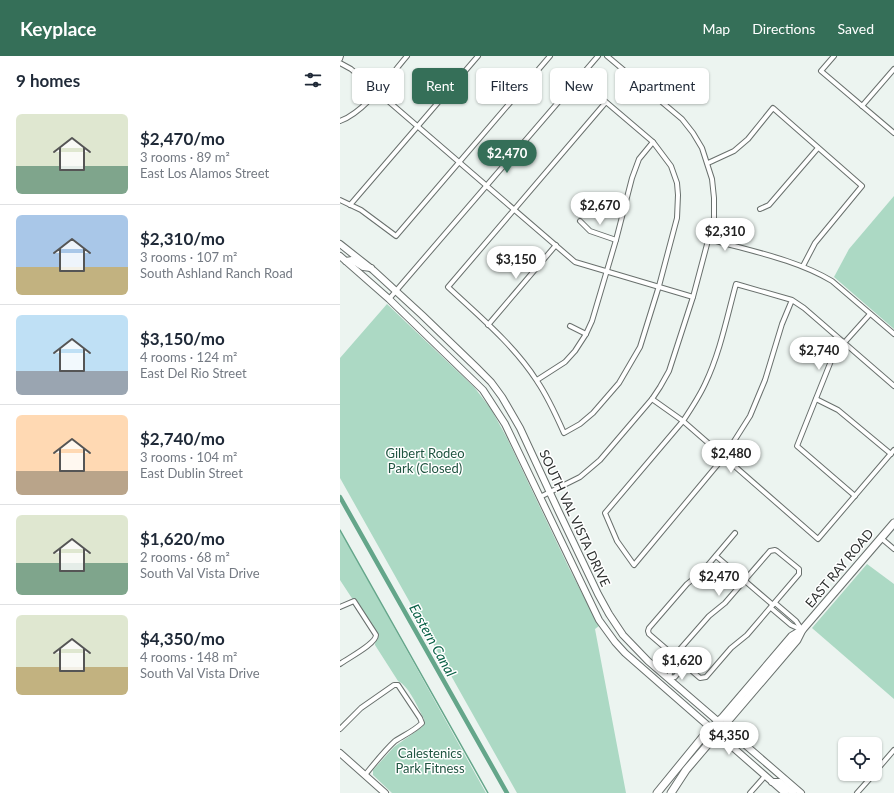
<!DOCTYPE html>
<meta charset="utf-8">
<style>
body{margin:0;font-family:Lato,sans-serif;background:#f6f6f7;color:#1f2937;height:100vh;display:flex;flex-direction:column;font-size:15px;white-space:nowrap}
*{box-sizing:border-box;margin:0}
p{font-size:13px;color:#747a83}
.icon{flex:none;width:22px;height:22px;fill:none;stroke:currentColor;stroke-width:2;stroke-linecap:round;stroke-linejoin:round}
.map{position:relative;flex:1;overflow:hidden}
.side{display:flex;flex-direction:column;background:#fff;width:340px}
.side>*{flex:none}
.banner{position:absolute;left:12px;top:12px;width:380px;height:36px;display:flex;gap:8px}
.controls{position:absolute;left:498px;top:681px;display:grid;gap:8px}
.controls a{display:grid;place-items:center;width:44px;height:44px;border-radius:6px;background:#fff;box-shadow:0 1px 3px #0004;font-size:20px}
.price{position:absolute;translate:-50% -34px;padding:0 9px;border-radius:14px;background:#fff;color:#222;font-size:13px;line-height:26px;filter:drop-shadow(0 1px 2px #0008)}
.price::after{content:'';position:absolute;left:50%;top:24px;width:12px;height:9px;margin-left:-6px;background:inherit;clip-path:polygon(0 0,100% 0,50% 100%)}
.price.current{background:#356f58;color:#fff}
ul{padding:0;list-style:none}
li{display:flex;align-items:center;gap:12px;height:100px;padding:0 16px}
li+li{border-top:1px solid #e0e1e3}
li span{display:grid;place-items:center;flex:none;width:112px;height:80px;border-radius:6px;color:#555}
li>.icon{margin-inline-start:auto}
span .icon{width:48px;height:48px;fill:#fffc;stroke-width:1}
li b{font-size:17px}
h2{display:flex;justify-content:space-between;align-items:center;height:48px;padding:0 16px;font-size:17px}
.pill{padding:0 14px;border-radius:6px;background:#fff;box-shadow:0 1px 3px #0004;font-size:14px;line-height:36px}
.pill.current{background:#356f58;color:#fff}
header{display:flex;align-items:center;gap:24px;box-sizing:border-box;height:56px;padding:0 20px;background:#356f58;color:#fff}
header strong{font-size:19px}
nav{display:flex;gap:22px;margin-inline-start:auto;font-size:14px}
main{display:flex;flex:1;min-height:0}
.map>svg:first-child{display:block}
</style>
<header>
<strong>Keyplace</strong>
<nav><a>Map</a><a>Directions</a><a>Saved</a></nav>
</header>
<main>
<section class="side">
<h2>9 homes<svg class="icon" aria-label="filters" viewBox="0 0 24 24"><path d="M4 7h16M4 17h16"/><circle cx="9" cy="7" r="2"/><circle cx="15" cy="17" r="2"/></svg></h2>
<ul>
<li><span style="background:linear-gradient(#dfe7d0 65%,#7fa58c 0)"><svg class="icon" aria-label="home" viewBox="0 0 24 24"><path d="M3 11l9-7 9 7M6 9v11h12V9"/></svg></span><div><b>$2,470/mo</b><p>3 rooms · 89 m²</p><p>East Los Alamos Street</p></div></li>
<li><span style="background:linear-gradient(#a9c7e8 65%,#c2b280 0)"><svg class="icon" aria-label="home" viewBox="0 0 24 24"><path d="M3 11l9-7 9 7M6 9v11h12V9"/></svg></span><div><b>$2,310/mo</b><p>3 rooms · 107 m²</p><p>South Ashland Ranch Road</p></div></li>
<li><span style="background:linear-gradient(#bfe0f5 70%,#9aa5b1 0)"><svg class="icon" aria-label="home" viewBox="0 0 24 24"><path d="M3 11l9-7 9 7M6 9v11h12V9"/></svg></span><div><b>$3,150/mo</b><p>4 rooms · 124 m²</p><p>East Del Rio Street</p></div></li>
<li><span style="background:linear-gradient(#ffd9b3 70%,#b9a48a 0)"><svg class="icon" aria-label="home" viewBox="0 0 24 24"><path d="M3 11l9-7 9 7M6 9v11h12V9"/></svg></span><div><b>$2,740/mo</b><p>3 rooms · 104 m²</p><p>East Dublin Street</p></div></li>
<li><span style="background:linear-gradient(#dfe7d0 60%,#7fa58c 0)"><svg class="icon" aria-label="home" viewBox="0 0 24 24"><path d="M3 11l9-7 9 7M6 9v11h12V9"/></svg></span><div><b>$1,620/mo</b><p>2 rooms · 68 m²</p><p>South Val Vista Drive</p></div></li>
<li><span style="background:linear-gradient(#dfe7d0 65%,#c2b280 0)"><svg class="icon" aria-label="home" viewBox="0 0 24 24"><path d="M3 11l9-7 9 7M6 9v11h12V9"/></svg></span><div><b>$4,350/mo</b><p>4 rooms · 148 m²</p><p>South Val Vista Drive</p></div></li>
</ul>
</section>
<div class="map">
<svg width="554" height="737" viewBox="0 0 554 737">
<rect width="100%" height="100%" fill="#ecf4f0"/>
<!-- green -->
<g fill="#acd9c4">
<polygon points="554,140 554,273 494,221 509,193"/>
<polygon points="47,248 134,331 151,353 167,382 229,512 259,570 255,573 286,737 177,737 0,422 0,302"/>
<path d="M 0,474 L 127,703 L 146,737 L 52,737 L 33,719 L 33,714 L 54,691 L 82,671 L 84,663 C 78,652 69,630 58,625 L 35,589 L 36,579 L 0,524 Z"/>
<polygon points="527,508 554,528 554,643 472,572"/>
</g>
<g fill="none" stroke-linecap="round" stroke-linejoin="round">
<!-- stream -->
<polyline stroke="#64a68a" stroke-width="1.5" points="0,474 148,737"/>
<!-- canal -->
<polyline stroke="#64a68a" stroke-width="4.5" points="0,441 167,737"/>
<defs>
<g id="street">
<polyline points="494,0 481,15 554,77"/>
<polyline points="0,3 1,0"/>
<polyline points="0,7 11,13 235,206 353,241"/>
<path d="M 239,23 L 313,86 L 331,110 L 337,127 L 338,139 L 337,162 L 319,230 L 300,291 L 279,327 L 253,357 L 240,368 L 224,377 C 216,359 208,341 197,325 C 174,289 139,260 108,231 L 266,46"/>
<polyline points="522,50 554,13"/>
<path d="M 0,65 C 25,56 49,21 67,0"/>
<polyline points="368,107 394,95 408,83 433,52 522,130 475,187 463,210"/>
<polyline points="0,144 21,154 56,180 210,0"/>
<polyline points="10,149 138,0"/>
<polyline points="420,153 429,149 478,92"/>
<polyline points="240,165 250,175 276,184"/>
<path d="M 369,183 C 410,195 455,203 492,225 L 554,278"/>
<polyline points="49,243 258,0"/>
<path d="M 452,244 L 442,268 L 425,324 L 410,360 L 384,401 L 294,509 L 277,485 L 265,457 L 343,365 C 351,353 359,341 365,328 C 380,297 387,261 396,228 L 452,244 L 464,252 L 554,330"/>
<polyline points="148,269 216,189"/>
<polyline points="230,270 246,278"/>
<polyline points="197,324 225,306 235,295 246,278 252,265 276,184 292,122 299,103 313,86"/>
<polyline points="312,343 343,365 478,483 554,394"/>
<polyline points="476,343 498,354 551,398"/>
<polyline points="515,440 457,390 491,305 504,287 530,258"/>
<polyline points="200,441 240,421 260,404 312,343 320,331 329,315 353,241 374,162 374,142 372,123 362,92 353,77 342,63 267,0"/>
<polyline points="541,482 554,493"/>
<polyline points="376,500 433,549"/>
<polyline points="435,547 456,565 462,574"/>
<path d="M 0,551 L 14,545 L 36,579 C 36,588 8,602 0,608"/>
<polyline points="431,552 451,569 462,574"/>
<polyline points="334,600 369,560 385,547 430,495 435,494 437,495 459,513 459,518 407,579 391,592 366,621 360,622 309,578 308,575 309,572 347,528 362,516 395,477"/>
<polyline points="340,605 330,617 329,622 335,621 345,609"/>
<path d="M 0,673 L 21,652 L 54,629 L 58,629 L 80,662 L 82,667 C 74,675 64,679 55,685 C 44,695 34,708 25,719"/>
<polyline points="535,716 554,694"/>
<polyline points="410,737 425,720"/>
<polyline points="517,737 534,718"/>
</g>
<g id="secondary">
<polyline points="0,188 33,214 82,259 137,312 151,326 162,341 180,372 218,454 258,538 269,558 283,579 308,605 461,737"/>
<polyline points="0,200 49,243 143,334 165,368 259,564 275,586 285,597 445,737"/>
<polyline points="6,205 12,204 23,211 31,212"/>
<polyline points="0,697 45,737"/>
<polyline points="432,726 440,726 453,737"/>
</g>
<g id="primary">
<polyline points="317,737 366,677 383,661 452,580 462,574"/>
<polyline points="331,737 346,714 457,584 462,574 554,467"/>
</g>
</defs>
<!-- street casing -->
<use href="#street" stroke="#69706d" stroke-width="6"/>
<!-- secondary casing -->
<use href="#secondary" stroke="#69706d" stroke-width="8"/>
<!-- primary casing -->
<use href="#primary" stroke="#69706d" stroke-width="9"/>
<!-- street -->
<use href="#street" stroke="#fff" stroke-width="4"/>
<!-- secondary -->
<use href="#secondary" stroke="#fff" stroke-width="6"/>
<!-- primary -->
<use href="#primary" stroke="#fff" stroke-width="7"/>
</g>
<g text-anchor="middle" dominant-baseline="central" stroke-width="3" stroke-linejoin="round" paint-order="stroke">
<!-- park labels -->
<g font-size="13" fill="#1f5440" stroke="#fff">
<text x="85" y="397">Gilbert Rodeo<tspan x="85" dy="15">Park (Closed)</tspan></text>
<text x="90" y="697">Calestenics<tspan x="90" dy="15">Park Fitness</tspan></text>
</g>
<!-- street labels -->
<g font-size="13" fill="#2c2f2e" stroke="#fff">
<text transform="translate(235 462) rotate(65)">SOUTH VAL VISTA DRIVE</text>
<text transform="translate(499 512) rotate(-50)">EAST RAY ROAD</text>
</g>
<!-- water labels -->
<g font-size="14" font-style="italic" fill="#0a6146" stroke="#fff">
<text transform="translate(93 584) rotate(61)">Eastern Canal</text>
</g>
</g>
</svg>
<div class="controls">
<a><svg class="icon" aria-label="locate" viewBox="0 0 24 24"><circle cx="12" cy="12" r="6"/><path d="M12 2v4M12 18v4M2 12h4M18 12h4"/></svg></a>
</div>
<b class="price current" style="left:167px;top:118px">$2,470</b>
<b class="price" style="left:260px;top:170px">$2,670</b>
<b class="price" style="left:385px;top:196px">$2,310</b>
<b class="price" style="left:176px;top:224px">$3,150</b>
<b class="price" style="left:479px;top:315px">$2,740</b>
<b class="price" style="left:391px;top:418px">$2,480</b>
<b class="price" style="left:379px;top:541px">$2,470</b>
<b class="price" style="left:342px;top:625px">$1,620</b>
<b class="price" style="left:389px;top:700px">$4,350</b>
<div class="banner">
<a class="pill">Buy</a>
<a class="pill current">Rent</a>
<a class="pill">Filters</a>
<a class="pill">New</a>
<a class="pill">Apartment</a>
</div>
</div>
</main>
